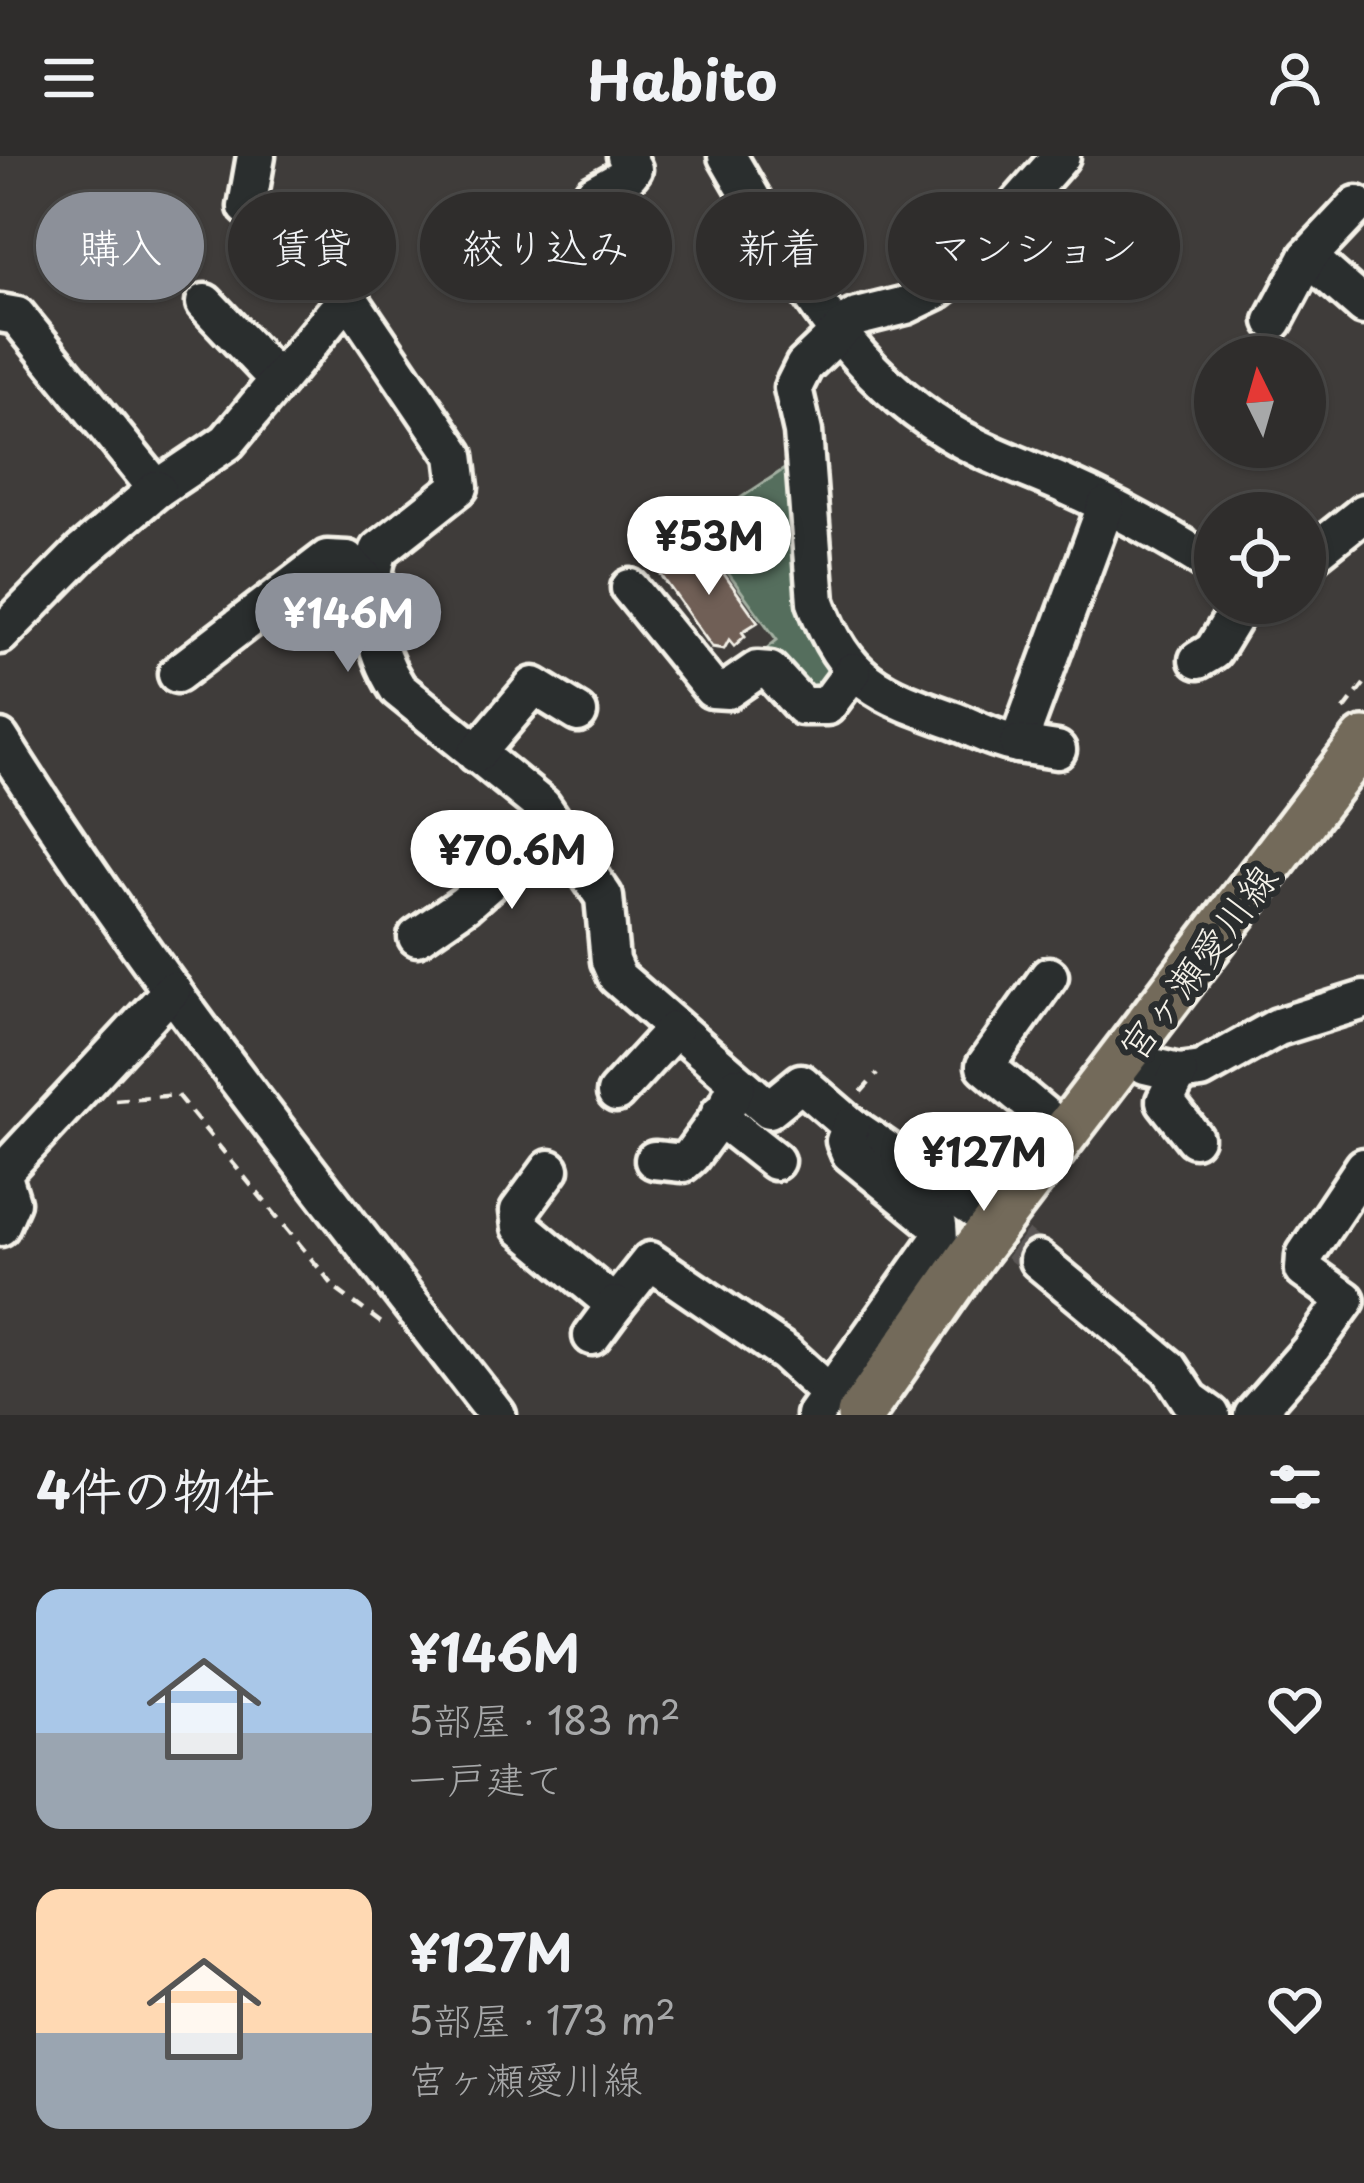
<!DOCTYPE html>
<html lang="ja">
<meta charset="utf-8">
<style>
body{margin:0;font-family:"Playpen Sans","Klee One",sans-serif;background:#373534;color:#f1f3f6;height:100vh;display:flex;flex-direction:column;font-size:45px;white-space:nowrap}
*{box-sizing:border-box;margin:0}
p{font-size:39px;color:#a7a8a9}
.icon{flex:none;width:66px;height:66px;fill:none;stroke:currentColor;stroke-width:2;stroke-linecap:round;stroke-linejoin:round}
.map{position:relative;height:1259px;overflow:hidden}
.side{display:flex;flex-direction:column;background:#2f2d2c;flex:1}
.side>*{flex:none}
.hud{position:absolute;left:36px;top:36px;width:1293px;height:108px;display:flex;gap:24px}
.needle{width:78px;rotate:355deg}
.buttons{position:absolute;left:1194px;top:180px;display:grid;gap:24px}
.buttons a{display:grid;place-items:center;width:132px;height:132px;border-radius:50%;background:#2f2d2c;box-shadow:0 3px 9px #0004,0 0 0 3px #4a4948;font-size:60px}
.price{position:absolute;translate:-50% -102px;padding:0 27px;border-radius:42px;background:#fff;color:#222;font-size:39px;line-height:78px;filter:drop-shadow(0 3px 6px #0008)}
.price::after{content:'';position:absolute;left:50%;top:72px;width:36px;height:27px;margin-left:-18px;background:inherit;clip-path:polygon(0 0,100% 0,50% 100%)}
.price.active{background:#8c9099;color:#fff}
ul{padding:0;list-style:none}
li{display:flex;align-items:center;gap:36px;height:300px;padding:0 36px}
li span{display:grid;place-items:center;flex:none;width:336px;height:240px;border-radius:24px;color:#555}
li>.icon{margin-inline-start:auto}
span .icon{width:144px;height:144px;fill:#fffc;stroke-width:1}
li b{font-size:51px}
h2{display:flex;justify-content:space-between;align-items:center;height:144px;padding:0 36px;font-size:51px}
.chip{padding:0 42px;border-radius:54px;background:#2f2d2c;box-shadow:0 3px 9px #0004,0 0 0 3px #4a4948;font-size:42px;line-height:108px}
.chip.active{background:#8c9099;color:#fff}
header{display:flex;justify-content:space-between;align-items:center;height:156px;padding:0 36px;background:#2f2d2c;font-size:54px;font-weight:700}
.map>svg:first-child{display:block}
</style>
<header><svg class="icon" aria-label="menu" viewBox="0 0 24 24"><path d="M4 6h16M4 12h16M4 18h16"/></svg>Habito<svg class="icon" aria-label="person" viewBox="0 0 24 24"><circle cx="12" cy="8" r="4"/><path d="M4 21q1-7 8-7t8 7"/></svg></header>
<div class="map">
<svg width="1364" height="1259" viewBox="0 0 1364 1259">
<rect width="100%" height="100%" fill="#3f3c3a"/>
<filter id="ink" filterUnits="userSpaceOnUse"><feTurbulence type="fractalNoise" baseFrequency=".00833" numOctaves="2"/><feDisplacementMap in="SourceGraphic" scale="24" xChannelSelector="R" yChannelSelector="G"/><feConvolveMatrix kernelMatrix="1 2 1 2 8 2 1 2 1" color-interpolation-filters="sRGB"/></filter>
<g filter="url(#ink)">
<!-- green -->
<polygon fill="#546e5d" stroke="#a4b0a2" stroke-width="3" points="798,304 837,508 812,534 803,534 765,494 777,484 695,372"/>
<!-- building -->
<polygon fill="#6f5f57" stroke="#f4f1e8" stroke-width="3" points="702,387 758,466 742,476 745,480 734,490 729,484 724,493 712,491 659,416"/>
<g fill="none" stroke-linecap="round" stroke-linejoin="round">
<!-- minor-tunnel -->
<polyline stroke="#5a5754" stroke-width="36" stroke-dasharray="36 18" stroke-linecap="butt" points="975,1054 1038,1104"/>
<defs>
<g id="minor">
<polyline points="256,0 247,51 317,105 348,141"/>
<path d="M 727,0 C 787,102 842,211 947,275 C 983,297 1024,311 1063,328 C 1115,351 1167,380 1215,411"/>
<path d="M 1061,0 L 955,120 L 937,134 L 906,149 L 854,162 L 804,210 L 793,232 L 803,276 L 816,446 C 845,526 879,538 955,565 C 976,573 995,584 1018,588 L 1106,350"/>
<polyline points="593,38 629,18 633,13 626,0"/>
<polyline points="1308,101 1364,150"/>
<polyline points="205,147 278,224"/>
<path d="M 0,157 L 17,160 L 157,333 L 227,286 L 348,141 L 455,299 L 459,331 L 379,394 C 363,440 372,493 398,533 L 542,650 L 604,741 L 610,805 L 617,821 L 769,953 L 801,927 L 851,970 L 975,1054"/>
<polyline points="1274,165 1308,101 1357,49"/>
<polyline points="1305,404 1364,357"/>
<polyline points="630,432 712,533 728,534 757,514 770,515 802,550 827,550 853,515"/>
<polyline points="0,479 82,396 157,333"/>
<polyline points="1198,504 1213,495 1242,447"/>
<polyline points="177,518 327,403 347,404 372,431"/>
<path d="M 0,583 C 149,820 326,1038 497,1259"/>
<polyline points="1018,588 1057,594"/>
<polyline points="476,598 534,530 578,557"/>
<polyline points="417,781 465,748 554,670"/>
<polyline points="1049,820 985,910 1065,977"/>
<polyline points="1145,909 1179,917 1201,914 1278,871 1364,844"/>
<polyline points="1179,917 1165,945 1194,982"/>
<polyline points="616,937 674,874"/>
<polyline points="720,957 723,964 775,1005"/>
<polyline points="654,1004 683,1007 691,1000 725,953 737,929"/>
<polyline points="550,1013 519,1055 521,1071 615,1149 650,1105 785,1197 829,1237"/>
<polyline points="0,1071 11,1046 2,1017 172,834"/>
<polyline points="1038,1104 1169,1212 1190,1244 1211,1259"/>
<polyline points="592,1180 615,1149"/>
<polyline points="815,1259 939,1084 938,1069 850,997 845,985 851,970"/>
<polyline points="1253,1259 1310,1194 1346,1144 1304,1114 1305,1099 1364,1011"/>
</g>
<polyline id="major" points="860,1259 971,1100 1364,585"/>
</defs>
<!-- minor casing -->
<use href="#minor" stroke="#f4f1e8" stroke-width="45"/>
<!-- major casing -->
<use href="#major" stroke="#f4f1e8" stroke-width="54"/>
<!-- path -->
<g stroke="#f4f1e8" stroke-width="4.5" stroke-dasharray="12 9" stroke-linecap="butt">
<polyline points="1344,554 1364,528"/>
<polyline points="861,936 877,918"/>
<polyline points="115,944 177,939 337,1134 384,1169"/>
</g>
<!-- minor -->
<use href="#minor" stroke="#2a2d2e" stroke-width="36"/>
<!-- major -->
<use href="#major" stroke="#736b5a" stroke-width="45"/>
</g>
</g>
<g text-anchor="middle" dominant-baseline="central" stroke-width="12" stroke-linejoin="round" paint-order="stroke">
<!-- street labels -->
<g font-size="39" fill="#f4f1e8" stroke="#2a2d2e">
<text transform="translate(1196 805) rotate(-53)">宮ヶ瀬愛川線</text>
</g>
</g>
</svg>
<div class="buttons">
<a><svg class="needle" viewBox="-14 -14 28 28"><path d="M0-13l5 13h-10z" fill="#e53935"/><path d="M0 13l5-13h-10z" fill="#a7a8a9"/></svg></a>
<a><svg class="icon" aria-label="locate" viewBox="0 0 24 24"><circle cx="12" cy="12" r="6"/><path d="M12 2v4M12 18v4M2 12h4M18 12h4"/></svg></a>
</div>
<b class="price" style="left:709px;top:442px">¥53M</b>
<b class="price active" style="left:348px;top:519px">¥146M</b>
<b class="price" style="left:512px;top:756px">¥70.6M</b>
<b class="price" style="left:984px;top:1058px">¥127M</b>
<div class="hud">
<a class="chip active">購入</a>
<a class="chip">賃貸</a>
<a class="chip">絞り込み</a>
<a class="chip">新着</a>
<a class="chip">マンション</a>
</div>
</div>
<section class="side">
<h2>4件の物件<svg class="icon" aria-label="filters" viewBox="0 0 24 24"><path d="M4 7h16M4 17h16"/><circle cx="9" cy="7" r="2"/><circle cx="15" cy="17" r="2"/></svg></h2>
<ul>
<li><span style="background:linear-gradient(#a9c7e8 60%,#9aa5b1 0)"><svg class="icon" aria-label="home" viewBox="0 0 24 24"><path d="M3 11l9-7 9 7M6 9v11h12V9"/></svg></span><div><b>¥146M</b><p>5部屋 · 183 m²</p><p>一戸建て</p></div><svg class="icon" aria-label="heart" viewBox="0 0 24 24"><path d="M12 20l-8-8c-3-5 5-10 8-4 3-6 11-1 8 4z"/></svg></li>
<li><span style="background:linear-gradient(#ffd9b3 60%,#9aa5b1 0)"><svg class="icon" aria-label="home" viewBox="0 0 24 24"><path d="M3 11l9-7 9 7M6 9v11h12V9"/></svg></span><div><b>¥127M</b><p>5部屋 · 173 m²</p><p>宮ヶ瀬愛川線</p></div><svg class="icon" aria-label="heart" viewBox="0 0 24 24"><path d="M12 20l-8-8c-3-5 5-10 8-4 3-6 11-1 8 4z"/></svg></li>
</ul>
</section>
